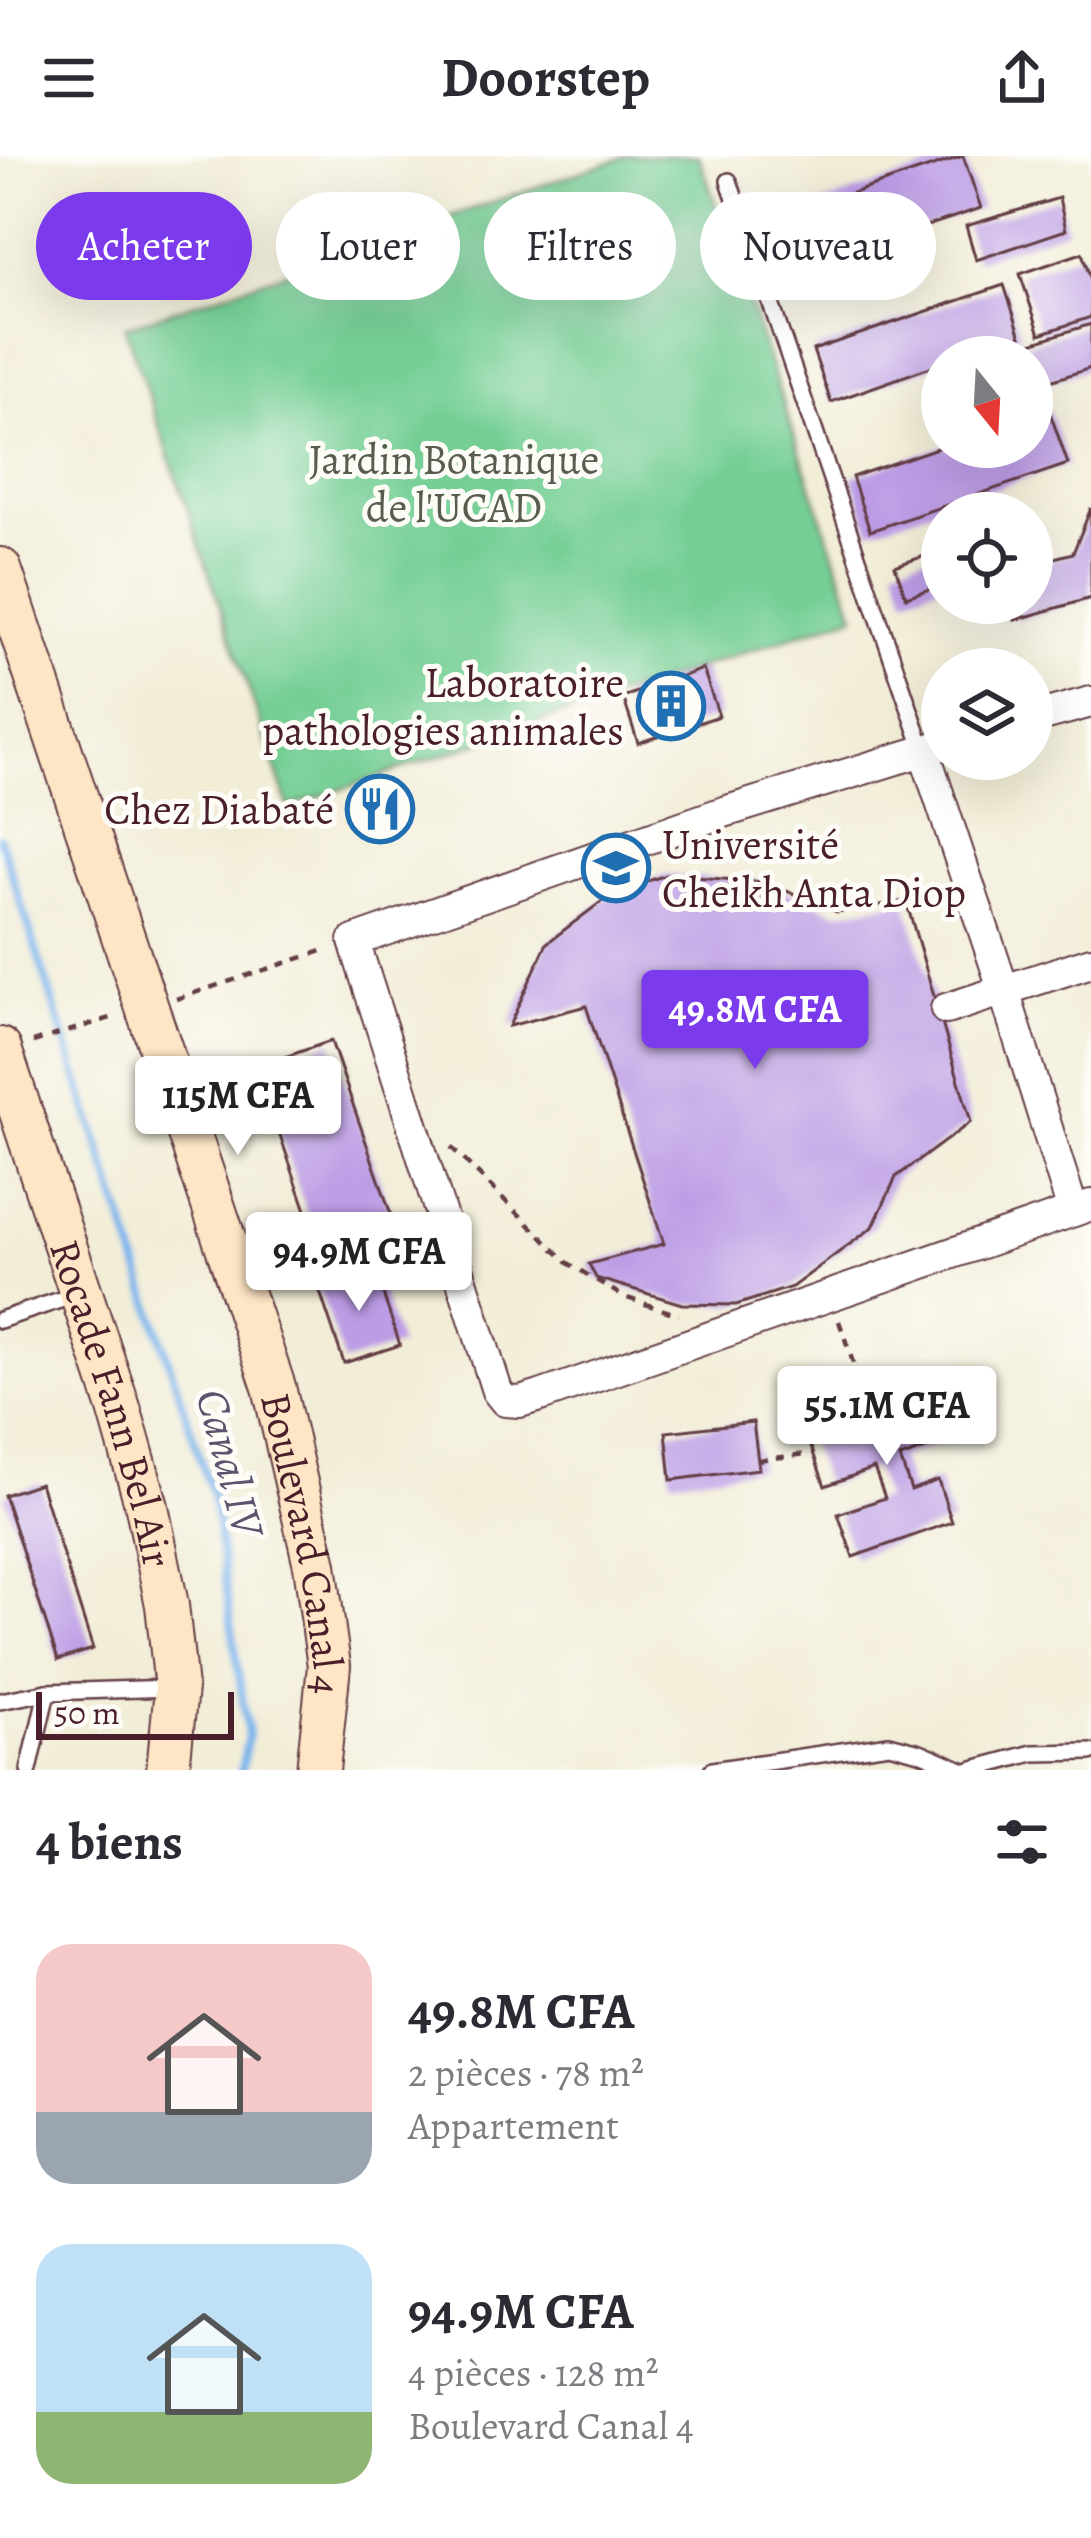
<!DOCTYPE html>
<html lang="fr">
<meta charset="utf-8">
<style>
body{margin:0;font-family:Alegreya,serif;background:#f2f2f3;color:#2b2b33;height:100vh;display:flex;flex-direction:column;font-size:45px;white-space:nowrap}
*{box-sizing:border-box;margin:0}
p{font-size:39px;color:#7c7c81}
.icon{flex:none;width:66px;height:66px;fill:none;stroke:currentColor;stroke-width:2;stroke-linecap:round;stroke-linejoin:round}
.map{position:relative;height:1614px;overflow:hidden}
.drawer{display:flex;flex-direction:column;background:#fff;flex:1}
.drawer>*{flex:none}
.top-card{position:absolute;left:36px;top:36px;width:1020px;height:108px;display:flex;gap:24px}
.needle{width:78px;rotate:162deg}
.buttons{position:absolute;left:921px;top:180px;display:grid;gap:24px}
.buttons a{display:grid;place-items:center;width:132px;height:132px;border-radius:50%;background:#fff;box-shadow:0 12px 48px #0002;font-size:60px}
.scale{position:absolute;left:36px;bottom:30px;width:198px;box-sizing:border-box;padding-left:12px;border:6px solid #4a1f2b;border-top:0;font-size:33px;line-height:42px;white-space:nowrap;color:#4a1f2b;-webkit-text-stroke:9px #fdfcf7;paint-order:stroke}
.price{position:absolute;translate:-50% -102px;padding:0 27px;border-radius:12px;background:#fff;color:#222;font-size:39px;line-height:78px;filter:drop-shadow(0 3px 6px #0008)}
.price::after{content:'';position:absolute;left:50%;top:72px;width:36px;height:27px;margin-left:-18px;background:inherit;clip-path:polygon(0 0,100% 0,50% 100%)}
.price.active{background:#7c3aed;color:#fff}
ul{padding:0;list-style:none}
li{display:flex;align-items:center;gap:36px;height:300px;padding:0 36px}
li span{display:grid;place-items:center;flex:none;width:336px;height:240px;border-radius:36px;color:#555}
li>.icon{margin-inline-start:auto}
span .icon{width:144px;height:144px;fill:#fffc;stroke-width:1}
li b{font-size:51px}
h2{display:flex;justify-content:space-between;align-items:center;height:144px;padding:0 36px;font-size:51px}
.chip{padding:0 42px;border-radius:54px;background:#fff;box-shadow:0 12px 48px #0002;font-size:42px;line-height:108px}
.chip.active{background:#7c3aed;color:#fff}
header{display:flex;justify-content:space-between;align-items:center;height:156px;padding:0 36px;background:#fff;font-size:54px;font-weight:700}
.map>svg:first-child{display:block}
</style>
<header><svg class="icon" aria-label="menu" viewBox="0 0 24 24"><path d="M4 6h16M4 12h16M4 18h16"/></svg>Doorstep<svg class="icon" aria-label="share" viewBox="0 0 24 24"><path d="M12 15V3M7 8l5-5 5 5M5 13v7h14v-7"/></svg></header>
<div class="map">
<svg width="1091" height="1614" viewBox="0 0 1091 1614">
<rect width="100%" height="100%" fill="#fdfcf7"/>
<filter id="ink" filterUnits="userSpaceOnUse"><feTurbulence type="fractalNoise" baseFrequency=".00833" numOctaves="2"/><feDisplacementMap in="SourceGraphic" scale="24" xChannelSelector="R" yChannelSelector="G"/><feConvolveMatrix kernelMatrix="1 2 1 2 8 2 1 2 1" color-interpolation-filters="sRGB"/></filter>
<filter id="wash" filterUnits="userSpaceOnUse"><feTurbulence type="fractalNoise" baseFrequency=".004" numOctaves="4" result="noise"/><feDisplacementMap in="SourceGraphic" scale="48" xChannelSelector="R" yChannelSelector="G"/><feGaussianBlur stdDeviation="2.7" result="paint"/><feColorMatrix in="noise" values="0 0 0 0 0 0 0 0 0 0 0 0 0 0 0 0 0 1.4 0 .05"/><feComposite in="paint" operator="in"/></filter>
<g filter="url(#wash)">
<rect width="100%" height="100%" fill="#f2edd7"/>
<!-- green -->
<polygon fill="#75cf95" stroke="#607760" stroke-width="3" points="628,0 699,0 855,459 289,651 125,171"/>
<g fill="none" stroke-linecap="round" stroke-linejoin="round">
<!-- stream -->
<polyline stroke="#7cb5ec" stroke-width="8" points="0,682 213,1342 248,1580 241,1614"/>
</g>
<g id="blocks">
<!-- building -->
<g fill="#bc9ce5">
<polygon points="963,0 981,52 789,116 772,64"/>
<polygon points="1059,42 1066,74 976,104 966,70"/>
<polygon points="1082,97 1091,124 1091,161 1040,178 1020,118"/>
<polygon points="1004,129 1021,180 961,201 942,201 942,207 831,246 813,194"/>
<polygon points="1091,168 1091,212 1032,231 1032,201 1005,201 1003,196"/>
<polygon points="1049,254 1068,308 870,375 852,321 940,291 1032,291 1032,260"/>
<polygon points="1091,352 1091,442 1015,464 1012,447 1032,447 1032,408 1073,397"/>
<polygon points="942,394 942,429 906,441 895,410"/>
<polygon points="703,513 719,560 638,587 623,541"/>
<polygon points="666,719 765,726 837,756 906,745 971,966 896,1021 873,1071 792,1131 736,1149 682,1148 596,1122 589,1108 664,1088 586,850 509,870 547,787 614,736"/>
<polygon points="331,885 395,1070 321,1097 256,911"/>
<polygon points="373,1108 400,1189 344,1207 317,1127"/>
<polygon points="938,1231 956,1282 900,1302 911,1334 938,1324 952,1366 853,1401 838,1358 885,1342 874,1312 825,1330 806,1277"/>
<polygon points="753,1266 759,1313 671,1324 666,1276"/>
<polygon points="40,1327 93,1493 58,1504 4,1339"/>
</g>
</g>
</g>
<g filter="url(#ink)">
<use href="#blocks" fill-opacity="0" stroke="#633e45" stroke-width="3"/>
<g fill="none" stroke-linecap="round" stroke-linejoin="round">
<defs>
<g id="lane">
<polyline points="729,25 924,595"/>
<polyline points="0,1164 78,1138"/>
<polyline points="0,1545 47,1536 173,1532"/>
<polyline points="29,1614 47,1536"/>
<polyline points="712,1614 889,1588 920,1596 962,1614"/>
<polyline points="970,1614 1033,1597 1091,1596"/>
</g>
<g id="street">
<polyline points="1032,562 1091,546"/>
<polyline points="942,589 724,656 354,785 497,1235 505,1245 520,1246 540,1240 1091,1049"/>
<polyline points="924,595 1003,832 1073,1055"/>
<polyline points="946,853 1091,806"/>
</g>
<g id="secondary">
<path id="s1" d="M 0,413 L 274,1231 L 315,1409 L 329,1510 L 318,1614"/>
<path id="s2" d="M 0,893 L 119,1252 L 147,1351 L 167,1449 L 176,1532 L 168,1614"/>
</g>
</defs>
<!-- lane casing -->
<use href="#lane" stroke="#633e45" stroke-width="20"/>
<!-- street casing -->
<use href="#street" stroke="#633e45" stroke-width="34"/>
<!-- secondary casing -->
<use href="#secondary" stroke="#633e45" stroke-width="46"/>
<!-- path -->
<g stroke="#633e45" stroke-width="4.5" stroke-dasharray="9 9" stroke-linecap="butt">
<polyline points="176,843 325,794"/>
<polyline points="33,886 114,861"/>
<polyline points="451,991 568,1107 624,1141 679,1159"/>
<polyline points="839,1165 866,1245"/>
<polyline points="758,1304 806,1298"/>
</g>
<!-- lane -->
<use href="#lane" stroke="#fff" stroke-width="15"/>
<!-- street -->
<use href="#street" stroke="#fff" stroke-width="30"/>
<!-- secondary -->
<use href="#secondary" stroke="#fee5c5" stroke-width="42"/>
</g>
</g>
<!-- icons -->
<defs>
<symbol id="building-ring" viewBox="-11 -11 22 22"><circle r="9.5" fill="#fdfcf7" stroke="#1f6fb2" stroke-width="1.5"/><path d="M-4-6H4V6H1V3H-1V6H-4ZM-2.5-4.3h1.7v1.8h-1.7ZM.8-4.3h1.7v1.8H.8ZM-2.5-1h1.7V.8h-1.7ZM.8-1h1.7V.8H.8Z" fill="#1f6fb2"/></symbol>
<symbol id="restaurant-ring" viewBox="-11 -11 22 22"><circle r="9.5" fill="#fdfcf7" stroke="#1f6fb2" stroke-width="1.5"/><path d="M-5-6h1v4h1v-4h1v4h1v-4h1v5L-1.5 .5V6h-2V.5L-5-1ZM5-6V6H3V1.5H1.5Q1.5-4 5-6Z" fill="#1f6fb2"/></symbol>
<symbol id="university-ring" viewBox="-11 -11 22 22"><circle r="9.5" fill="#fdfcf7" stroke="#1f6fb2" stroke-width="1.5"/><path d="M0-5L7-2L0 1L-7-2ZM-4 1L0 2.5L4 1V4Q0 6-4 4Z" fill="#1f6fb2"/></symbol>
</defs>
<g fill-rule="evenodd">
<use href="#building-ring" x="633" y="512" width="76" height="76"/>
<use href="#restaurant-ring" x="342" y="615" width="76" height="76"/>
<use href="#university-ring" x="578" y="674" width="76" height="76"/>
</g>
<g text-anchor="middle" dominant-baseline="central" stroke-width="10" stroke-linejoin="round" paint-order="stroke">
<!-- park labels -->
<g font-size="42" fill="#595d50" stroke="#fdfcf7">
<text x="454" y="303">Jardin Botanique<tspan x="454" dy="48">de l'UCAD</tspan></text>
</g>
<!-- poi labels -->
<g font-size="42" fill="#4a1f2b" stroke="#fdfcf7" text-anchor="end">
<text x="624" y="526">Laboratoire<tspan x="624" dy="48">pathologies animales</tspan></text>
<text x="334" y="653">Chez Diabaté</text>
<text x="662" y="688" text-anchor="start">Université<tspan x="662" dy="48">Cheikh Anta Diop</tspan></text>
</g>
<!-- street labels -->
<g font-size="42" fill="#4a1f2b" stroke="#fdfcf7">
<text stroke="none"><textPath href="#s2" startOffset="372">Rocade Fann Bel Air</textPath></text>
<text stroke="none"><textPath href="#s1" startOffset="1023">Boulevard Canal 4</textPath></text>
</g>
<!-- water labels -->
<g font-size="45" font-style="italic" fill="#5c546f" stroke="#fdfcf7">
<text transform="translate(230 1307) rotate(75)">Canal IV</text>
</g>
</g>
</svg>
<div class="buttons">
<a><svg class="needle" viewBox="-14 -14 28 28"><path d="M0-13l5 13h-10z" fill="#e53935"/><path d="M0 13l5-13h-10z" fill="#7c7c81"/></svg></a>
<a><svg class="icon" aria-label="locate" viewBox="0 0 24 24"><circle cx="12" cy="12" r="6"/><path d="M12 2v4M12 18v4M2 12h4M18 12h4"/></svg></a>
<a><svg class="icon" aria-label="layers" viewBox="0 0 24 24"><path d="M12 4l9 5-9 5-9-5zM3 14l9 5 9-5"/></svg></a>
</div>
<div class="scale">50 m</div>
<b class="price active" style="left:755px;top:916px">49.8M CFA</b>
<b class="price" style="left:238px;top:1002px">115M CFA</b>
<b class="price" style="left:359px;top:1158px">94.9M CFA</b>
<b class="price" style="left:887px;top:1312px">55.1M CFA</b>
<div class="top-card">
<a class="chip active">Acheter</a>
<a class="chip">Louer</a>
<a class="chip">Filtres</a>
<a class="chip">Nouveau</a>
</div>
</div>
<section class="drawer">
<h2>4 biens<svg class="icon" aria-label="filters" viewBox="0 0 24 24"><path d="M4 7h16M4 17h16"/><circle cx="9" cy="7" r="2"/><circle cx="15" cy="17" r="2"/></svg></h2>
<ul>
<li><span style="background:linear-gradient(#f6c9c9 70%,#9aa5b1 0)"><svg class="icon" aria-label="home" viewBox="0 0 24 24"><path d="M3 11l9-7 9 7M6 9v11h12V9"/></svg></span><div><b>49.8M CFA</b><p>2 pièces · 78 m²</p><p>Appartement</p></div></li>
<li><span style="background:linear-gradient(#bfe0f5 70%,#8fb573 0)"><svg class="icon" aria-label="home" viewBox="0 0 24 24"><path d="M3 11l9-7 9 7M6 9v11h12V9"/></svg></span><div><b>94.9M CFA</b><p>4 pièces · 128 m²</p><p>Boulevard Canal 4</p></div></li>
</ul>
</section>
